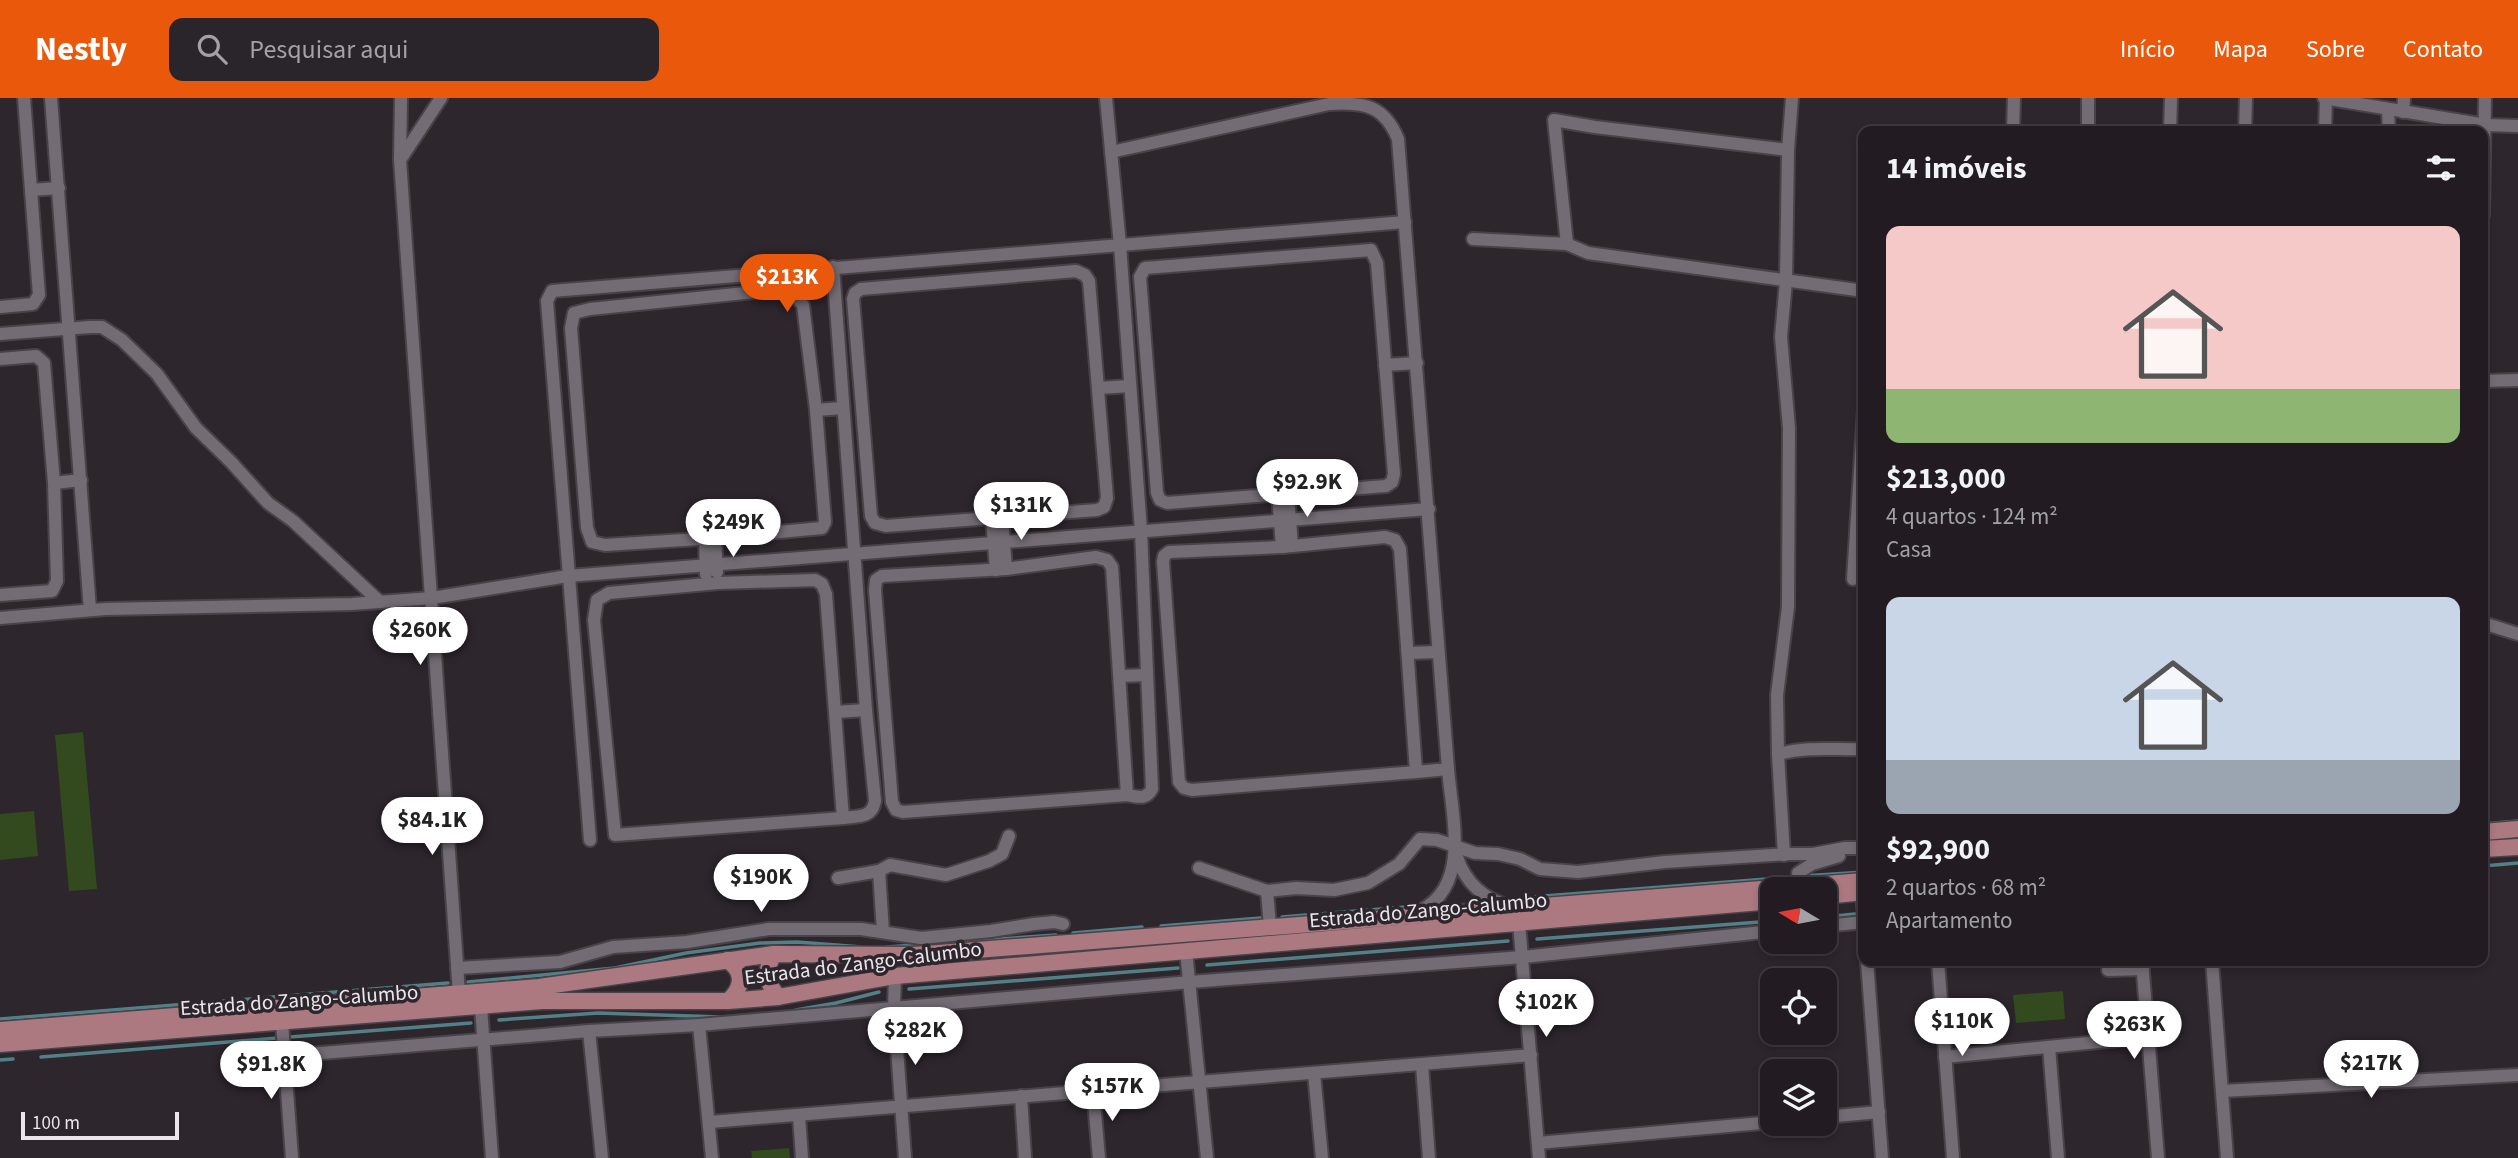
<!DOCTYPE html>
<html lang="pt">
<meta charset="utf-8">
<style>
body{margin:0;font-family:"Source Sans 3",sans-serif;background:#2a252a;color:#f1f3f6;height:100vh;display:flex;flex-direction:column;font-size:26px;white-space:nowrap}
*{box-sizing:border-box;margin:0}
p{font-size:23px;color:#a2a1a5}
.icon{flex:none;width:38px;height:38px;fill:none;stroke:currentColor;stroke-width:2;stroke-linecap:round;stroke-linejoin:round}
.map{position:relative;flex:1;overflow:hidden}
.details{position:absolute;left:1858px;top:28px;width:630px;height:840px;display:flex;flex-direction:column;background:#221c22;border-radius:14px;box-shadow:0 4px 10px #0003,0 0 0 2px #3f3a40}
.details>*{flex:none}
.needle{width:46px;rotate:280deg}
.fabs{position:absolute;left:1760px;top:779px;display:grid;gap:14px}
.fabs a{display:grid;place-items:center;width:77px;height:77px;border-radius:14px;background:#221c22;box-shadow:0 4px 10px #0003,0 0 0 2px #3f3a40;font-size:35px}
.scale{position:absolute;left:21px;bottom:18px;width:158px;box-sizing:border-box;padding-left:7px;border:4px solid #eae6eb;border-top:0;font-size:19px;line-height:24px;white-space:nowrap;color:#eae6eb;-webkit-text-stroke:5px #2d262d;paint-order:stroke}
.price{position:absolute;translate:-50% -60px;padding:0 16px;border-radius:24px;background:#fff;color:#222;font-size:23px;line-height:46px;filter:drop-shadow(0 2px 4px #0008)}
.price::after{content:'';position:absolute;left:50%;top:42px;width:21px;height:16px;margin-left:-10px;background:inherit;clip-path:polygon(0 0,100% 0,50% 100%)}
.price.active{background:#ea580c;color:#fff}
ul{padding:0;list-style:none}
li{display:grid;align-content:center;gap:14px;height:371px;padding:0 28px}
li span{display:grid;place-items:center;height:217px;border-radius:14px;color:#555}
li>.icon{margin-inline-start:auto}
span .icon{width:126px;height:126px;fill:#fffc;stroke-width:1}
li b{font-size:30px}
h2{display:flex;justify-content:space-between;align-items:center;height:84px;padding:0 28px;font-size:30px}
header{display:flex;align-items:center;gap:42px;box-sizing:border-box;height:98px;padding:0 35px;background:#ea580c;color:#fff}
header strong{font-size:33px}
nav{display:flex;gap:38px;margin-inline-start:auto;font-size:24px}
.search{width:490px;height:63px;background:#2a252a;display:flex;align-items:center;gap:18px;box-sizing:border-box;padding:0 24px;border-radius:14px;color:#a2a1a5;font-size:26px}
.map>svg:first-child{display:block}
</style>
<header>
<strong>Nestly</strong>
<div class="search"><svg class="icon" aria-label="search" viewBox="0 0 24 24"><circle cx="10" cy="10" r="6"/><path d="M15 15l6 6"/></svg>Pesquisar aqui</div>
<nav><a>Início</a><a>Mapa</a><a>Sobre</a><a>Contato</a></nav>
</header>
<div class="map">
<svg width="2518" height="1060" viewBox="0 0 2518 1060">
<rect width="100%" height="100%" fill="#2d262d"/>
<!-- green -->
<g fill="#334a1e">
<polygon points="83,634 97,791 69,793 55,637"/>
<polygon points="34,713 38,758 0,762 0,716"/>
<polygon points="2063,893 2065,921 2016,925 2013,897"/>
<polygon points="789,1050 790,1060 752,1060 751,1053"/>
</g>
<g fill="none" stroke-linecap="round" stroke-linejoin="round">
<!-- stream -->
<g stroke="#538086" stroke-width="3.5">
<polyline points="2483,726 2518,723"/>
<polyline points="2483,768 2518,765"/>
<polyline points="1803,778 1864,774"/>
<polyline points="1504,801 1792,779"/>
<polyline points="1282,819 1418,808"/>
<polyline points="1825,819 1855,816"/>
<polyline points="1161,828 1261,820"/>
<polyline points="1073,835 1142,829"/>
<polyline points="1537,841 1773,823"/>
<polyline points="887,849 1056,837"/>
<polyline points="1207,867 1508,843"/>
<polyline points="468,884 615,870 686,855 760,845 797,844 862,849"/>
<polyline points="909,891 1178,870"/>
<polyline points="796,912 836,905 879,894"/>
<polyline points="0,921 448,885"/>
<polyline points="499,922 598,915 722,919"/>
<polyline points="290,939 471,925"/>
<polyline points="41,959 278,940"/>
<polyline points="0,962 13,961"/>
</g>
<defs>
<g id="minor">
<polyline points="51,0 90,512"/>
<polyline points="401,0 400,62 459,895"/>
<path d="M 1106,0 L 1120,147 L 1141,433 L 1152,691 C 1146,702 1139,699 1127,697 L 903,714 L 896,712 L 892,704 L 875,492 L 876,482 L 882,478 L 1006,471 L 1096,459 L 1107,462 L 1112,469 L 1127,697"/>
<polyline points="2088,0 2088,33"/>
<polyline points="2324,0 2486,27 2518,28"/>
<polyline points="2388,12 2389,33"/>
<polyline points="2403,14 2404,0"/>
<polyline points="2013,33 2014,0"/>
<polyline points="2170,33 2171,0"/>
<polyline points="2245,33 2246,0"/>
<polyline points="2325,33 2326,0"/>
<polyline points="1788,52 1595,29 1554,22 1567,146 1588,155 1864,193"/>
<path d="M 1111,54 L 1329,6 C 1364,4 1384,7 1398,41 L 1448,671 L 1416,674 L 1192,692 L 1184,690 L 1179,684 L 1163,464 L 1164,458 L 1169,454 L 1282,449 L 1385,439 L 1395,442 L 1400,451 L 1416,674"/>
<polyline points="400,62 441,0"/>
<polyline points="31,92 59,90"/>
<polyline points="2483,117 2485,0"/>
<polyline points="1473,141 1567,146"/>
<polygon points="1371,152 1377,165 1394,376 1392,384 1386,388 1167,405 1160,402 1157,395 1140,179 1145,170"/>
<path d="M 833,169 L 866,612 L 875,703 C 872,720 859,718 843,720"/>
<polygon points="1076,173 1085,177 1089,183 1107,400 1104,409 1097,412 886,428 875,425 871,418 853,201 855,195 861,191"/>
<polygon points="784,191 792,195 803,207 816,312 825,424 822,430 715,440 605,447 592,444 587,430 571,230 574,215 590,211"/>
<polyline points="0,209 33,206 39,197 24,0"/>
<polyline points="0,236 90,229 102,229 122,242 157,276 196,330 231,364 268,405 293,423 380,504"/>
<polyline points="0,261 36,258 44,265 54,385 57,483 52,493 0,497"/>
<polyline points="1385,267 1417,265"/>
<polyline points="2483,283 2518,282"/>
<polyline points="1099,290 1130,288"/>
<polyline points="816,312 843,310"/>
<polyline points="54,385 81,382"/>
<polyline points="1288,396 1292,448"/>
<polyline points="1278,397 1282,449"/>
<polyline points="1002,419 1006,471"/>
<polyline points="992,420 996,472"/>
<polyline points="715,440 717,474"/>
<polyline points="705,441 706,476"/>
<polyline points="1853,481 1864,312"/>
<polygon points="815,482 822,486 826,496 843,720 615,737 594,522 597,502 609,495 718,485"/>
<polyline points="0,520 105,511 352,506 432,500 568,478 1429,411"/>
<polyline points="2483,525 2518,536"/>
<polyline points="1408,555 1438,554"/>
<polyline points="1120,578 1147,577"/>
<polyline points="835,614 866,612"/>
<polyline points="1778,656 1777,597 1788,509 1789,330 1781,239 1786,183 1788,52 1792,0"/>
<polyline points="590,742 547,203 552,193 1405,124"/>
<path d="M 1784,757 L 1778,656 C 1811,648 1831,652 1864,651"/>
<path d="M 1457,759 C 1465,784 1484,802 1510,808"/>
<polyline points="1199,770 1267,793 1296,790 1334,792 1368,785 1399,766 1420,741 1437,742 1475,755 1498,756 1520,761 1540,771 1578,774 1665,764 1789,756 1813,756 1845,750 1864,750"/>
<polyline points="879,773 883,834"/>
<polyline points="1798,775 1812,766 1839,758"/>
<polyline points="838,780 879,773 890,767 946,777 989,763 1002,756 1009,738"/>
<polyline points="1267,793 1270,829"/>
<polyline points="1862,795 1864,819"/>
<path d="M 1412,816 C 1473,795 1452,720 1448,671"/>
<polyline points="1519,825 1539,1060"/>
<polyline points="1825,828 1864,824"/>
<polyline points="1186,853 1207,1060"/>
<polyline points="1867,863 1882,1060"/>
<polyline points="1938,863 1953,1060"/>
<polyline points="2142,863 2158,1060"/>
<polyline points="2212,863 2227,1060"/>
<polyline points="457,870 560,864 613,849 687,844 769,831 861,831 921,840 991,833 1034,826 1054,824 1063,826"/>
<polyline points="2108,872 2143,871"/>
<polyline points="895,878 894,909 905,1060"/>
<polyline points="481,909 492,1060"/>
<polyline points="282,925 292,1060"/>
<polyline points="699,927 712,1060"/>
<polyline points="589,933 602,1060"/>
<polyline points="2049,949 2058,1060"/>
<polyline points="285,958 589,933 699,927 1190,884 1523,859 1773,833"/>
<polyline points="1945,959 2149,939"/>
<polyline points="1422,967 1429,1060"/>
<polyline points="1314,975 1322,1060"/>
<polyline points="1093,992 1099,1060"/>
<polyline points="2222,993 2518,977"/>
<polyline points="1021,998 1025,1060"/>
<polyline points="799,1018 802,1060"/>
<polyline points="1825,1019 1879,1014"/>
<polyline points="710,1024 1531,957"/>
<polyline points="1538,1045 1773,1024"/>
</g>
<g id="major">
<polyline points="2483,734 2518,731"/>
<polyline points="2483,751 2518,749"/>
<polyline points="1825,798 1864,794"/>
<path d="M 774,856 C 764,873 766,884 778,899"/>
<path d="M 727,862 C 744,873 744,889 728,903"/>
<polyline points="0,932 539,889 774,856 913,857 1864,783"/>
<polyline points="0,946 542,903 728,903 778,899 895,878 1773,803"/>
</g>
</defs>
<!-- minor casing -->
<use href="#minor" stroke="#484349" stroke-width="16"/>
<!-- major casing -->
<use href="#major" stroke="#484349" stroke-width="19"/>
<!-- minor -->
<use href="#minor" stroke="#746c75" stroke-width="12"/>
<!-- major -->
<use href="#major" stroke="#ab797f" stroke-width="16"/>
</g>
<g text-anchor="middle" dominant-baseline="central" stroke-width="7" stroke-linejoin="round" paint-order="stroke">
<!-- street labels -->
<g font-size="21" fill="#eae6eb" stroke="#2d262d">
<text transform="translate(1428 812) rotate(-5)">Estrada do Zango-Calumbo</text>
<text transform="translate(863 865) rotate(-7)">Estrada do Zango-Calumbo</text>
<text transform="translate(299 902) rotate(-4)">Estrada do Zango-Calumbo</text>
</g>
</g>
</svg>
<div class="fabs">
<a><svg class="needle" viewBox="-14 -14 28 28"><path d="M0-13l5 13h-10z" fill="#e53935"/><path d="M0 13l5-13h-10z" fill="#a2a1a5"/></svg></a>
<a><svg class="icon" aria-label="locate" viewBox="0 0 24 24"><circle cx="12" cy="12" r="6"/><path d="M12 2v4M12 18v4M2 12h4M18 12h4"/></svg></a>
<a><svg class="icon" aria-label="layers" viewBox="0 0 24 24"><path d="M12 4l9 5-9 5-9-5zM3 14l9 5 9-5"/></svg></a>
</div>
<div class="scale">100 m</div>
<b class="price active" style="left:787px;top:216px">$213K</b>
<b class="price" style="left:1307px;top:421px">$92.9K</b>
<b class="price" style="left:1021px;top:444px">$131K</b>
<b class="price" style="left:733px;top:461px">$249K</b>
<b class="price" style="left:420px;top:569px">$260K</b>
<b class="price" style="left:432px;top:759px">$84.1K</b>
<b class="price" style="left:761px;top:816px">$190K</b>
<b class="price" style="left:1546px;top:941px">$102K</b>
<b class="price" style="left:1962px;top:960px">$110K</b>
<b class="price" style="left:2134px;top:963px">$263K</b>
<b class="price" style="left:915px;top:969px">$282K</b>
<b class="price" style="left:2371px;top:1002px">$217K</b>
<b class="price" style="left:271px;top:1003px">$91.8K</b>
<b class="price" style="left:1112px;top:1025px">$157K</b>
<section class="details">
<h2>14 imóveis<svg class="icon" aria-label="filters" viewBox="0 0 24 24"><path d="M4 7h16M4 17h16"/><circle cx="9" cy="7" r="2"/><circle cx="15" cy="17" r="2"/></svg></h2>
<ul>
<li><span style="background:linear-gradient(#f6c9c9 75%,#8fb573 0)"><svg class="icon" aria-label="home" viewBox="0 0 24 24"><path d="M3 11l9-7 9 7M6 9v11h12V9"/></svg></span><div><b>$213,000</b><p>4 quartos · 124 m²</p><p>Casa</p></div></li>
<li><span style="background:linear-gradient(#c9d6e8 75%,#9aa5b1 0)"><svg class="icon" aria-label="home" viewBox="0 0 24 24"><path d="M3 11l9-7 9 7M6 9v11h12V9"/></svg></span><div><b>$92,900</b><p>2 quartos · 68 m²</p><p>Apartamento</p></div></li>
</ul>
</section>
</div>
